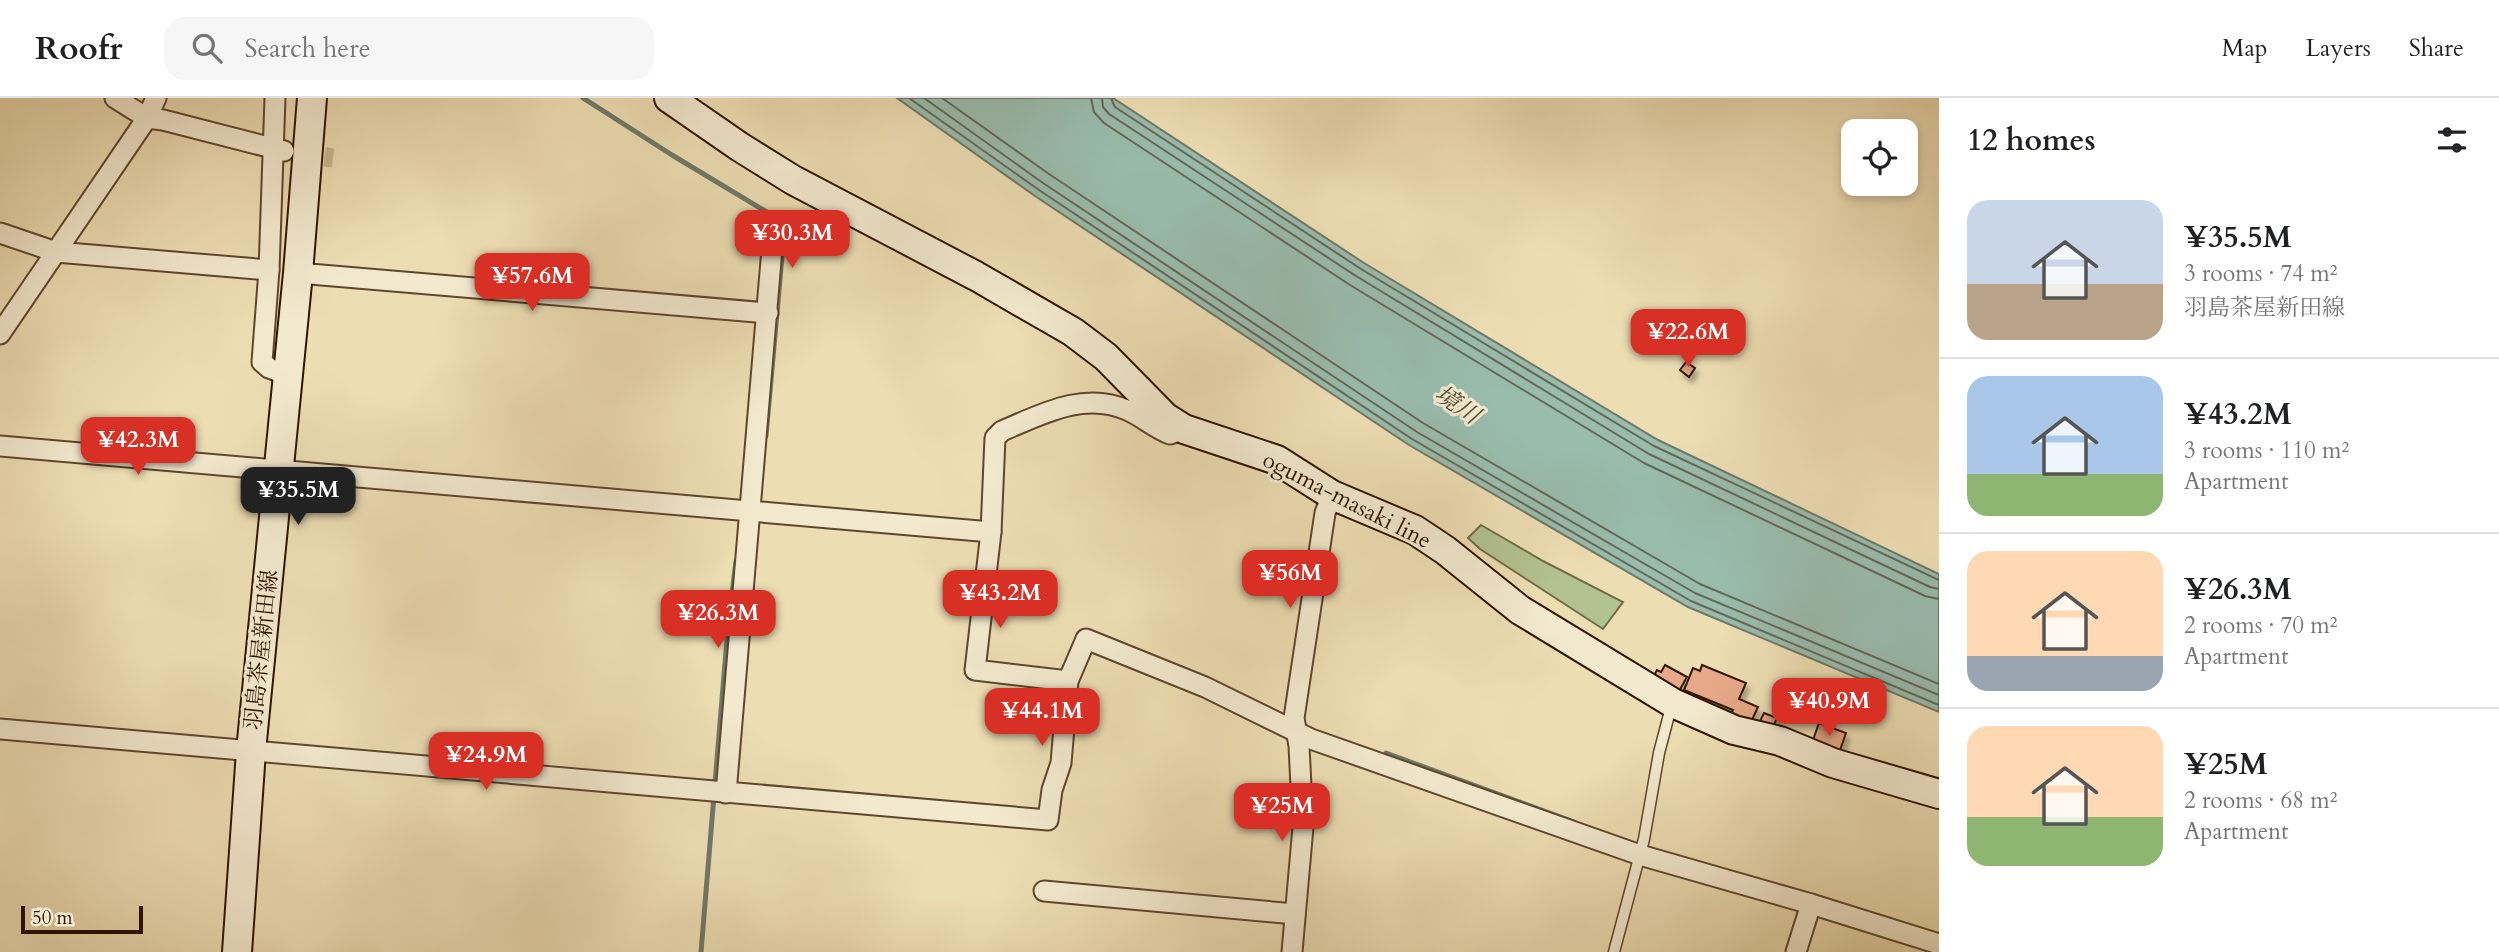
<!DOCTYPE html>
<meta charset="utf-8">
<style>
body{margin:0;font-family:Cardo,"Noto Serif JP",serif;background:#f6f6f6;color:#202124;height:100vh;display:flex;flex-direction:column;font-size:26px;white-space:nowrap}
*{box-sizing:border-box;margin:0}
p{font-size:23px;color:#757577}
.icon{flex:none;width:38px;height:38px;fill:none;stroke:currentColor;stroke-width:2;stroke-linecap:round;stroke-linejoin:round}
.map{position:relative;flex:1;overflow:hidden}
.details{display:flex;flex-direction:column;background:#fff;width:560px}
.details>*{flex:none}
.controls{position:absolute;left:1841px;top:21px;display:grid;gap:14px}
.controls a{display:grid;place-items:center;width:77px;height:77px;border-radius:14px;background:#fff;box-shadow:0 4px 10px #0003;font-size:35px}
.scale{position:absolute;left:21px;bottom:18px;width:122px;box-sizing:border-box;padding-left:7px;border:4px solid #301400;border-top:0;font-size:19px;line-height:24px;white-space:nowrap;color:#301400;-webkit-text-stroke:5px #f3e9ce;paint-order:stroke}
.price{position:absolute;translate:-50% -60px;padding:0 16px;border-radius:14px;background:#d93025;color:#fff;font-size:23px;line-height:46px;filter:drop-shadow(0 2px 4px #0008)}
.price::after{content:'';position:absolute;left:50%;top:42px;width:21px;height:16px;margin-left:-10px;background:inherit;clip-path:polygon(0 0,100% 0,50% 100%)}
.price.on{background:#222;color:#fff}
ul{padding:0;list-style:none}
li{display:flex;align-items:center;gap:21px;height:175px;padding:0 28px}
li+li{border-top:2px solid #e0e0e0}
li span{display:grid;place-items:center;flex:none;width:196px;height:140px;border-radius:21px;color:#555}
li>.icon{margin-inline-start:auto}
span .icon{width:84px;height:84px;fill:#fffc;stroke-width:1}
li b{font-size:30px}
h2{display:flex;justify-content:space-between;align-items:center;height:84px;padding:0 28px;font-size:30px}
header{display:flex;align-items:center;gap:42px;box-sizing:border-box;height:98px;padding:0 35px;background:#fff;border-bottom:2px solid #e0e0e0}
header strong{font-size:33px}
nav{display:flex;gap:38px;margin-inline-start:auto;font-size:24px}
.search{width:490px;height:63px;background:#f6f6f6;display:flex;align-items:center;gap:18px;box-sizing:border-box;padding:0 24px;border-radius:21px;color:#757577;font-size:26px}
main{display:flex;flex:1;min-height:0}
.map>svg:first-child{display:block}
</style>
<header>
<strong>Roofr</strong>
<div class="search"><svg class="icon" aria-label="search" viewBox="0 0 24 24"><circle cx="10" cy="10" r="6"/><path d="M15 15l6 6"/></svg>Search here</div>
<nav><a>Map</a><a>Layers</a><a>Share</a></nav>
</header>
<main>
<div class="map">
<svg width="1939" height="854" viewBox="0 0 1939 854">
<defs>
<filter id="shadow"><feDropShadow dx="3.5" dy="6" stdDeviation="2" flood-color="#0004"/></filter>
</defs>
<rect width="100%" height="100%" fill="#edddb3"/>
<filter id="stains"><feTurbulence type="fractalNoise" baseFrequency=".00286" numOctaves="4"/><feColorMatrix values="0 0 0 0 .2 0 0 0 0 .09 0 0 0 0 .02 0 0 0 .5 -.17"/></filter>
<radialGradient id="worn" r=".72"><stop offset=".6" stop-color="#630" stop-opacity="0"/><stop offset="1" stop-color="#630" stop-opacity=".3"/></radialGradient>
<!-- green -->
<polygon fill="#b2c291" stroke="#716b48" stroke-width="2" points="1481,427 1543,463 1623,504 1603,531 1480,451 1468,440"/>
<!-- water -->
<polygon fill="#99bcad" stroke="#6f7968" stroke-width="2" points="897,0 1113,0 1364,165 1658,342 1939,476 1939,614 1688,509 1409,347 1035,98"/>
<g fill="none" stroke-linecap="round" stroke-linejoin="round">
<!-- shore -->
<g stroke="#646856" stroke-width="2">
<polyline points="909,0 1039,92 1412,341 1691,503 1939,607"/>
<polyline points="924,0 1043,85 1417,334 1695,495 1939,597"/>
<polyline points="942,0 1049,76 1423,325 1700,486 1939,586"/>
<polyline points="1091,0 1094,14 1104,25 1350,187 1644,365 1925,498 1939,501"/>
<polyline points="1102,0 1103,9 1109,16 1356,178 1649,356 1930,489 1939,491"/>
<polyline points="1111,0 1115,9 1361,171 1654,348 1939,482"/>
</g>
<!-- stream -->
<g stroke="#6f7968" stroke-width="5">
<polyline points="583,0 672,57 785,125 766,338"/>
<polyline points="1386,655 1574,724"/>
<polyline points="701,854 728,529 736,463"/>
</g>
</g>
<!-- building -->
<g fill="#e7a989" stroke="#301400" stroke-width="2" filter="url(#shadow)">
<polygon points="1686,264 1695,270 1689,279 1680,272"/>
<polygon points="1665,567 1687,579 1678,595 1652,581 1657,572 1661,574"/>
<polygon points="1702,567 1746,585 1739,601 1758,609 1750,626 1730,618 1733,612 1684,592 1693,570 1700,573"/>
<polygon points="1764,615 1777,620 1773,629 1760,623"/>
<polygon points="1819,625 1846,635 1839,655 1812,645"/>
</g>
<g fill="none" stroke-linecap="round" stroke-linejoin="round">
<!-- street-tunnel -->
<polyline stroke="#c7b58f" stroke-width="19" stroke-dasharray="19 10" stroke-linecap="butt" points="296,55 333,60"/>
<defs>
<polyline id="lane" points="1614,854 1644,741 1659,655 1671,609"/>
<g id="street">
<polyline points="115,0 147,20 163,22 284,53"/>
<polyline points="275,0 269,172 262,264 269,270 287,277"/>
<polyline points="0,135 56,154 269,172"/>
<polyline points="298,175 768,215"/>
<polyline points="0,236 147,20 156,0"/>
<polyline points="0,348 991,434"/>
<path d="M 1068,583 L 975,572 L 991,434 L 995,340 L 1002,333 C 1042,316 1084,293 1127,312 C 1143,319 1154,330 1170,336 L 1182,332"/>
<polyline points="0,631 1048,722 1052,692 1061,665 1068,583 1086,541 1205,589 1311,641 1640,757 1811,806 1939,846"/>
<polyline points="726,695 774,127"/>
<polyline points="1044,793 1295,816"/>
<polyline points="1292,854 1303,729 1299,648 1294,620 1325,415 1332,397"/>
<polyline points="1796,854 1811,806"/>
</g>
<g id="secondary">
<polyline points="669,0 740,49 793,82 976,178 1073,234 1106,259 1165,319 1184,331 1277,362 1332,397 1415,432 1445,452 1520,512 1673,605 1734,632 1780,643 1833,665 1939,696"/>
<polyline points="237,854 251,653 298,175 312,0"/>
</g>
</defs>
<!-- lane casing -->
<use href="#lane" stroke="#5f462d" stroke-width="13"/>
<!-- street casing -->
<use href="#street" stroke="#5f462d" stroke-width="23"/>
<!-- secondary casing -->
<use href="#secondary" stroke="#301400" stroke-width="32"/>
<!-- lane -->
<use href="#lane" stroke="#f3e9ce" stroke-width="10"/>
<!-- street -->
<use href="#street" stroke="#f3e9ce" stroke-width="19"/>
<!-- secondary -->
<use href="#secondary" stroke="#f3e9ce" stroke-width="28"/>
</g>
<g text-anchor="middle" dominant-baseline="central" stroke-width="6" stroke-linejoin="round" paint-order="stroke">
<!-- street labels -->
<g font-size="23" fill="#301400" stroke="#f3e9ce">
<text transform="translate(1347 402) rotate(27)">oguma-masaki line</text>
<text transform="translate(261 552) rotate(-84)">羽島茶屋新田線</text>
</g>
<!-- water labels -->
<g font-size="24" font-style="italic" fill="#554f3d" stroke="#f3e9ce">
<text transform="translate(1457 307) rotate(34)">境川</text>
</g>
</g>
<rect width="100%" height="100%" filter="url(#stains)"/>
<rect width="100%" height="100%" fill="url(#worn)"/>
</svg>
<div class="controls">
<a><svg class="icon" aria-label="locate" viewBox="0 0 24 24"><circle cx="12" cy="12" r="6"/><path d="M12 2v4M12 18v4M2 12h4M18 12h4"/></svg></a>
</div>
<div class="scale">50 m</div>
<b class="price" style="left:792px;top:172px">¥30.3M</b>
<b class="price" style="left:532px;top:215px">¥57.6M</b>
<b class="price" style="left:1688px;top:271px">¥22.6M</b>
<b class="price" style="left:138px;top:379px">¥42.3M</b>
<b class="price on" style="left:298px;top:429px">¥35.5M</b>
<b class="price" style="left:1290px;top:512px">¥56M</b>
<b class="price" style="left:1000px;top:532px">¥43.2M</b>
<b class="price" style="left:718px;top:552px">¥26.3M</b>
<b class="price" style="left:1829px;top:640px">¥40.9M</b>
<b class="price" style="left:1042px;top:650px">¥44.1M</b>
<b class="price" style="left:486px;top:694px">¥24.9M</b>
<b class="price" style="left:1282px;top:745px">¥25M</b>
</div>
<section class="details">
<h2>12 homes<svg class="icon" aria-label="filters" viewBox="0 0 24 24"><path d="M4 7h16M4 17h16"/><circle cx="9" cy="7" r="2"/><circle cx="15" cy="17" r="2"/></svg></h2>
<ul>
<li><span style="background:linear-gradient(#c9d6e8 60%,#b9a48a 0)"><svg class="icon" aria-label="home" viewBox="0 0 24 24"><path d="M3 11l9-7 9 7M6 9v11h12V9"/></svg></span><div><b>¥35.5M</b><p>3 rooms · 74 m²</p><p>羽島茶屋新田線</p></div></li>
<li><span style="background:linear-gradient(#a9c7e8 70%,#8fb573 0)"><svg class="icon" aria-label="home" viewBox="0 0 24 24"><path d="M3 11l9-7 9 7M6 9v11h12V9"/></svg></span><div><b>¥43.2M</b><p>3 rooms · 110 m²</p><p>Apartment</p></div></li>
<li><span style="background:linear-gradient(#ffd9b3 75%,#9aa5b1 0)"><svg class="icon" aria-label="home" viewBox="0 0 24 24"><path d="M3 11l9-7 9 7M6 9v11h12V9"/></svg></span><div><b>¥26.3M</b><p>2 rooms · 70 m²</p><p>Apartment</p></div></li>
<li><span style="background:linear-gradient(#ffd9b3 65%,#8fb573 0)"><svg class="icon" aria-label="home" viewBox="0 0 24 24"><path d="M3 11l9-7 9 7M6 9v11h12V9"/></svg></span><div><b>¥25M</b><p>2 rooms · 68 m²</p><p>Apartment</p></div></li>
</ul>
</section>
</main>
